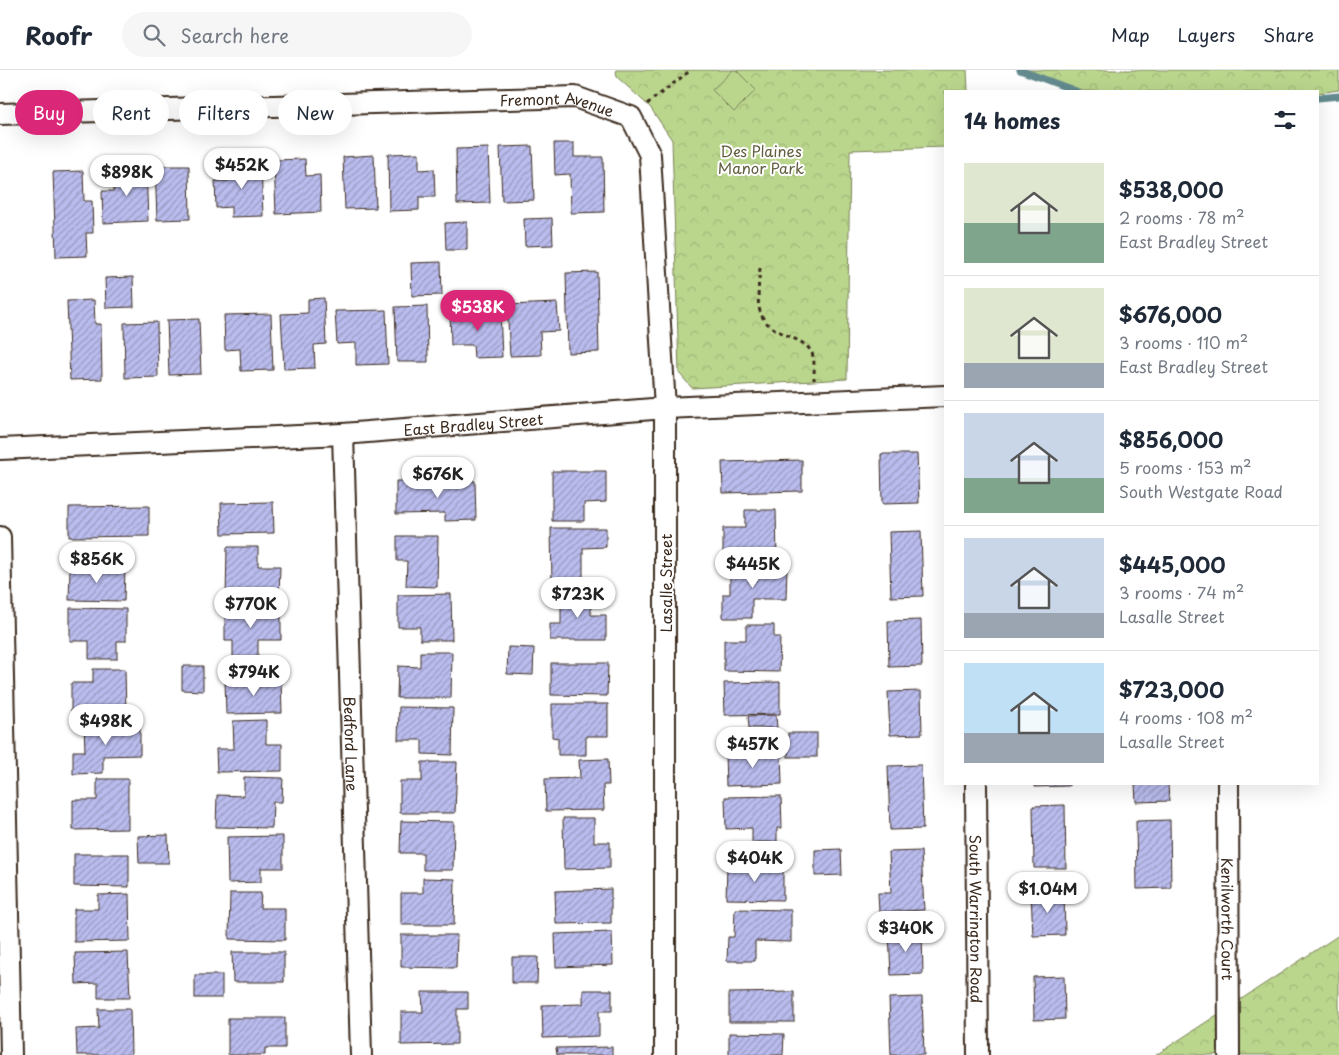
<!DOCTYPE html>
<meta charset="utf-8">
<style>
body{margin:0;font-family:"Playpen Sans",sans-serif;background:#f6f6f7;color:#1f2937;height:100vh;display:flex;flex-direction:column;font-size:19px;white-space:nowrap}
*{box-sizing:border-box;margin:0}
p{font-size:16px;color:#747a83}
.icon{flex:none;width:28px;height:28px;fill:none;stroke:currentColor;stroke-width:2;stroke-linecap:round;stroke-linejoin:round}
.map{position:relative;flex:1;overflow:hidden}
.sheet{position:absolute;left:944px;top:20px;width:375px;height:695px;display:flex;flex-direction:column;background:#fff;border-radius:0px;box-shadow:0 5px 20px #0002}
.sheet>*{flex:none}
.top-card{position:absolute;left:15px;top:20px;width:475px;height:45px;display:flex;gap:10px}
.price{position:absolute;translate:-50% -42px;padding:0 11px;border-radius:18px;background:#fff;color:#222;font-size:16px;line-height:32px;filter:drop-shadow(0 1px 2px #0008)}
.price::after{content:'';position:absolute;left:50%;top:30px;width:15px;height:11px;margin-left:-8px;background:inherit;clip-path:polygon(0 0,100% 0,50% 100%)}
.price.on{background:#db2777;color:#fff}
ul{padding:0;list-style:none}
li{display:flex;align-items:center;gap:15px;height:125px;padding:0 20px}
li+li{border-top:1px solid #e0e1e3}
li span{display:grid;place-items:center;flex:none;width:140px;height:100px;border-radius:0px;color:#555}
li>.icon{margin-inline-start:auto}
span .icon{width:60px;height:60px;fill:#fffc;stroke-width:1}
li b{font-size:21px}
h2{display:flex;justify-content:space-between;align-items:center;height:60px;padding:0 20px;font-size:21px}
.tag{padding:0 18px;border-radius:22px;background:#fff;box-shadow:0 5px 20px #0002;font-size:18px;line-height:45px}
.tag.on{background:#db2777;color:#fff}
header{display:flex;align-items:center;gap:30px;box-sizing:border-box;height:70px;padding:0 25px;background:#fff;border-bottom:1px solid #e0e1e3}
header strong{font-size:24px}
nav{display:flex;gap:28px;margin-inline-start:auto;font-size:18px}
.search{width:350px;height:45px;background:#f6f6f7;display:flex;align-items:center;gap:12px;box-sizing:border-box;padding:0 18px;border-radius:28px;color:#747a83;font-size:19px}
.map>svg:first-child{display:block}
</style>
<header>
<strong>Roofr</strong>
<div class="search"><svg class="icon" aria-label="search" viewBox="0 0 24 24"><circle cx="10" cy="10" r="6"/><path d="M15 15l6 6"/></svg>Search here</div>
<nav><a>Map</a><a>Layers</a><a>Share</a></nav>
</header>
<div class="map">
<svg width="1339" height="985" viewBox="0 0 1339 985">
<defs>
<pattern id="park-crowns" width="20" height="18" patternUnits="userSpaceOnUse" patternTransform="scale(1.25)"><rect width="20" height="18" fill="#bad68d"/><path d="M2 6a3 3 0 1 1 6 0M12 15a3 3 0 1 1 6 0" fill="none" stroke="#a1b879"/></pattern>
<pattern id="building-hatch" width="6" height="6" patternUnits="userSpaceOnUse" patternTransform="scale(1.25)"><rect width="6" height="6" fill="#babcee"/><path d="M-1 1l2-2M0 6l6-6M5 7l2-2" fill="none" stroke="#9899c0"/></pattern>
</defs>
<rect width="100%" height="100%" fill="#fff"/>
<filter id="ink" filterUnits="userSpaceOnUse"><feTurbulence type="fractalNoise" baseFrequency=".02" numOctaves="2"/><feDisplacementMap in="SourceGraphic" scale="10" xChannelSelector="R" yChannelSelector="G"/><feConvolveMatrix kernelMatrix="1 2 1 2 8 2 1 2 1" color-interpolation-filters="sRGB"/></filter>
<g filter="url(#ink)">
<!-- park -->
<g fill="url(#park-crowns)" stroke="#7a8056">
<polygon points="616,0 967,0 968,21 945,21 945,77 850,80 847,309 692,318 679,303 672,70 650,37 617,7"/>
<polygon points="1023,0 1339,0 1339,20 1318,23 1082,21"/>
<polygon points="1339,865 1339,985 1156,985"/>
</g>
<!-- pitch -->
<polygon fill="#bad68d" stroke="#7a8056" points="733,0 736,0 756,20 734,42 712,20"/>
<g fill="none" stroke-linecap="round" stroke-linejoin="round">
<!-- stream -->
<g stroke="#638b8f" stroke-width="7">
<polyline points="1020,0 1076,21"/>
<polyline points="1318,28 1339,26"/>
</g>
</g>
<!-- building -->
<g fill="url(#building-hatch)" stroke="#3b2a1e">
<polygon points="554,73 574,73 574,87 603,87 604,142 571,143 570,104 555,105"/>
<polygon points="532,76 534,130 502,131 500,77"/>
<polygon points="488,78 490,133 457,134 456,79"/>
<polygon points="419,83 419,100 434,99 435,127 419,127 419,140 389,141 388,84"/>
<polygon points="374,85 376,138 345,139 343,87"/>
<polygon points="305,89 306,106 320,105 321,142 276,144 274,90"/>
<polygon points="261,92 263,146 231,147 231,137 216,138 215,111 229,111 229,93"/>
<polygon points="155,96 189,96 190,149 157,150"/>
<polygon points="146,98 148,151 103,153 102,121 114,121 114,99"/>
<polygon points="83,101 84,131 92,131 93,163 86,163 87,186 56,187 53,102"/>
<polygon points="552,148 553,175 525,176 524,149"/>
<polygon points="467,152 467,180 446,180 445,153"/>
<polygon points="441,192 442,225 412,226 411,193"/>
<polygon points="597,202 599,282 568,283 566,203"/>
<polygon points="133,207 134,237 106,238 105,208"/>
<polygon points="324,228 326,274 314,275 315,298 284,299 281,244 308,243 308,229"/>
<polygon points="94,230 95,254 101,254 102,309 70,310 67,231"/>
<polygon points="557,233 559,261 540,262 541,285 510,286 507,235"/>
<polygon points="427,236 428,292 397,292 395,237"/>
<polygon points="386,240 388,294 356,295 356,273 337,274 335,241"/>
<polygon points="500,240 502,287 474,288 473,275 451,275 450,242"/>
<polygon points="271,244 273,300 241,301 240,279 225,280 224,245"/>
<polygon points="199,249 201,304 169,305 167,250"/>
<polygon points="157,252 158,307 125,308 124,253"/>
<polygon points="881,384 917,384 919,433 882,434"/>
<polygon points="802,390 802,421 723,423 722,392"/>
<polygon points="552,401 606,401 606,432 584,433 584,451 552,451"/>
<polygon points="396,411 475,411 476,450 445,451 445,443 396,444"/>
<polygon points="273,432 274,463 222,464 221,433"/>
<polygon points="149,436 149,466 69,467 69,437"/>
<polygon points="745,440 776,440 777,489 723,490 723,458 745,458"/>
<polygon points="551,458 606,458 606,477 583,478 583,514 552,514"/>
<polygon points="921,461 923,526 891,527 889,462"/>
<polygon points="397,466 438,466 437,517 406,516 407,491 397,491"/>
<polygon points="227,477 258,477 258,496 280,496 279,529 226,527"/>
<polygon points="92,478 120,479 120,497 92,496"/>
<polygon points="730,497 787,497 786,529 752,529 752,548 723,548 723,524 730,524"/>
<polygon points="70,498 125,499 124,531 69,530"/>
<polygon points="561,521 591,521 591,545 606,545 606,570 550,570 550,554 561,554"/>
<polygon points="451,524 452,570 420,570 420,557 398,557 398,525"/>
<polygon points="70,538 126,539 126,571 117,571 117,589 89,589 89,571 70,571"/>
<polygon points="225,539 281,539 281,570 258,570 258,588 233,587 233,571 225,571"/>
<polygon points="921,550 922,596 889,597 888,551"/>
<polygon points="746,555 774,555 774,567 780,567 779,602 724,601 724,570 746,570"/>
<polygon points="508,577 534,578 533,605 507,604"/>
<polygon points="420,582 452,582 451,628 397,628 398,596 420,597"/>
<polygon points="551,593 608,593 607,626 551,625"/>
<polygon points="182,596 203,596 203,621 182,620"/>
<polygon points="93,599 125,599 126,644 71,645 71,613 93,613"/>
<polygon points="281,610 282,643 226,644 225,611"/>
<polygon points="780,612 780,644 725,645 724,613"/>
<polygon points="921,621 922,664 890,665 888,622"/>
<polygon points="552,634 608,634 608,666 586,666 586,685 558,685 558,668 552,667"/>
<polygon points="399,637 453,638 452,685 422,684 422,670 398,670"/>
<polygon points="776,645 777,658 749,658 748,646"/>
<polygon points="266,650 266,674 282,674 282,701 217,702 216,679 234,679 233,651"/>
<polygon points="140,654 140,685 103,686 103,703 73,704 73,681 85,681 84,655"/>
<rect x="788" y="663" width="29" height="24"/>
<polygon points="781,682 782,714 726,716 725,683"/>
<polygon points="608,689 609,715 603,715 604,740 546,741 545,709 580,708 579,690"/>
<polygon points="422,692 457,692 455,743 400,743 400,711 422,711"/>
<polygon points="921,695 923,759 890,760 888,696"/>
<polygon points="244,707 283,708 282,732 273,732 272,758 216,757 217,725 244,726"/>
<polygon points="97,709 128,709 128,759 73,760 73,730 97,730"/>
<polygon points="1035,714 1069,714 1069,716 1035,717"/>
<polygon points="1135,714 1168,714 1169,731 1136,732"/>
<polygon points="781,726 782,758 777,758 777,772 752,772 752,758 726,759 725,727"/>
<polygon points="1065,735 1066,798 1034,798 1033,736"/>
<polygon points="563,748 594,748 594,772 610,772 610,798 564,799"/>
<polygon points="1170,750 1171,818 1137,819 1136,751"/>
<polygon points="401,751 454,752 453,800 423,800 423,783 400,783"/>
<polygon points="168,765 169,793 139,793 138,766"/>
<polygon points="283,766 283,798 261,798 261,812 228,813 227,767"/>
<polygon points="841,779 842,805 815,806 815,780"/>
<polygon points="921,781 924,840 879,842 878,823 891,823 889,782"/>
<polygon points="74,784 129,784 129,817 74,816"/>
<polygon points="727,796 783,797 783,830 726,829"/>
<polygon points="423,808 455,809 454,855 401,855 401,823 423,823"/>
<polygon points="611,819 611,853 556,854 555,821"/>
<polygon points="1064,822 1065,865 1033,866 1031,823"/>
<polygon points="230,823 261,823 260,838 285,838 285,870 229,869"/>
<polygon points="129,824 130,871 74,872 74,839 98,839 98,825"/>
<polygon points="735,839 791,840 791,872 755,871 755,891 727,891 728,867 734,867"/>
<polygon points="922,861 923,904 891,905 889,862"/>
<polygon points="612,862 613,895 556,897 555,864"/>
<polygon points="401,865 457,865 456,898 401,897"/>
<polygon points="128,882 130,928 98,928 98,913 76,914 75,883"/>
<polygon points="232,882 284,882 284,912 233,912"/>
<polygon points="512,887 538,887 537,913 512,913"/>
<rect x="195" y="905" width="27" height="23"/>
<polygon points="1064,906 1065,949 1034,950 1033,907"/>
<polygon points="583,920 612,920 612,941 599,941 599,966 543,968 542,935 583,934"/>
<polygon points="422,922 468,922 468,939 457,939 457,974 401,975 401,942 423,942"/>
<polygon points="794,922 794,952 729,952 729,923"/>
<polygon points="922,927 924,985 891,985 889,928"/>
<polygon points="98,939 130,939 131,985 77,985 76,959 99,958"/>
<polygon points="228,948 285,948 285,978 265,978 265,985 228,985"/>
<polygon points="729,963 784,964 783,985 729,985"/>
<polygon points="612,977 612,985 557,985 556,978"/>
</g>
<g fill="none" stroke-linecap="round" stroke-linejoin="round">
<defs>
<g id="minor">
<path id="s1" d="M 0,44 L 575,27 L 631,47 L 650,85 L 665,338 L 665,985"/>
<path id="s2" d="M 343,364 L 361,985"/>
<path id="s3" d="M 0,379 L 343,364 L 665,338 L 945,326"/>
<polyline points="0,467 11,985"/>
<path id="s4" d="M 976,714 L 978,985"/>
<path id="s5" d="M 1228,714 L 1229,985"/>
</g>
</defs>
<!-- minor casing -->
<use href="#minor" stroke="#3b2a1e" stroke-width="24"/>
<!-- path -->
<g stroke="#3b2a1e" stroke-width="3" stroke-dasharray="4 4" stroke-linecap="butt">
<polyline points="647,34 691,0"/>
<path d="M 760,198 C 759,211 757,225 759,237 C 764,267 802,263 812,283 C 815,291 814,302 814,310"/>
</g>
<!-- minor -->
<use href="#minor" stroke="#fff" stroke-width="20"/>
</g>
</g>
<g text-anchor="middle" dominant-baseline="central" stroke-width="4" stroke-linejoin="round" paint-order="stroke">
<!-- street labels -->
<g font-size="15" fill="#3b2a1e" stroke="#fff">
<text stroke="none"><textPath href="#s1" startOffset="558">Fremont Avenue</textPath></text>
<text stroke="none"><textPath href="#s3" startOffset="474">East Bradley Street</textPath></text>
<text transform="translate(665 513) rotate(-90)">Lasalle Street</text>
<text stroke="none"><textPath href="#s2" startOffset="310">Bedford Lane</textPath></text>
<text stroke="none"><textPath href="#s4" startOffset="135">South Warrington Road</textPath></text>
<text stroke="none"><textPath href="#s5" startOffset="135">Kenilworth Court</textPath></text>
</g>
<!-- park labels -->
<g font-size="15" fill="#615e3f" stroke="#fff">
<text x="761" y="80">Des Plaines<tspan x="761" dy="17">Manor Park</tspan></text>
</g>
</g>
</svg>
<b class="price" style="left:242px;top:120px">$452K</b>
<b class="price" style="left:127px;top:127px">$898K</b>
<b class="price on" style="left:478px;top:262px">$538K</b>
<b class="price" style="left:438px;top:429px">$676K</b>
<b class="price" style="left:97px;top:514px">$856K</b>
<b class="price" style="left:753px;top:519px">$445K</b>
<b class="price" style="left:578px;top:549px">$723K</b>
<b class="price" style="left:251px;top:559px">$770K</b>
<b class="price" style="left:254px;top:627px">$794K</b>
<b class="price" style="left:106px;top:676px">$498K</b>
<b class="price" style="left:753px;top:699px">$457K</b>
<b class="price" style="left:755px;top:813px">$404K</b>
<b class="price" style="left:1048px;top:844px">$1.04M</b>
<b class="price" style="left:906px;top:883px">$340K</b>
<div class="top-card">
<a class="tag on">Buy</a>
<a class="tag">Rent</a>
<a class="tag">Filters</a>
<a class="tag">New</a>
</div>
<section class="sheet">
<h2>14 homes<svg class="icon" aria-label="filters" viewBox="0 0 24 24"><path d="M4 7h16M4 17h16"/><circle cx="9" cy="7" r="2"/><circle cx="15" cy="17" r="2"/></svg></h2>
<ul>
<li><span style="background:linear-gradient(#dfe7d0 60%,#7fa58c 0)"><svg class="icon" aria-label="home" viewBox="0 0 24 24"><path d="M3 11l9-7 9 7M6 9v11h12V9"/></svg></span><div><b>$538,000</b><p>2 rooms · 78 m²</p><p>East Bradley Street</p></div></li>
<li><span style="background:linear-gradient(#dfe7d0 75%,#9aa5b1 0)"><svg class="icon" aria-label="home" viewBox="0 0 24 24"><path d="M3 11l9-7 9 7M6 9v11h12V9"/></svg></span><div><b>$676,000</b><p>3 rooms · 110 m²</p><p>East Bradley Street</p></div></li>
<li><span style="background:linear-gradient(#c9d6e8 65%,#7fa58c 0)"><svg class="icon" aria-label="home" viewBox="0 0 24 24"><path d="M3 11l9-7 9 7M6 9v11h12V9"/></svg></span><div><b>$856,000</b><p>5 rooms · 153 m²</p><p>South Westgate Road</p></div></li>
<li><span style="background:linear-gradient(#c9d6e8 75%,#9aa5b1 0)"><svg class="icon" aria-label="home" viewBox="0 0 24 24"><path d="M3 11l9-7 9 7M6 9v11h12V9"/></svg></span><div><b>$445,000</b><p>3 rooms · 74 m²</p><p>Lasalle Street</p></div></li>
<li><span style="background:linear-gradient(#bfe0f5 70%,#9aa5b1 0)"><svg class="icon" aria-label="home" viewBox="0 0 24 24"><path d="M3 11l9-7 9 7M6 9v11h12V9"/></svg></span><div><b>$723,000</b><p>4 rooms · 108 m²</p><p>Lasalle Street</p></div></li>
</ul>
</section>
</div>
